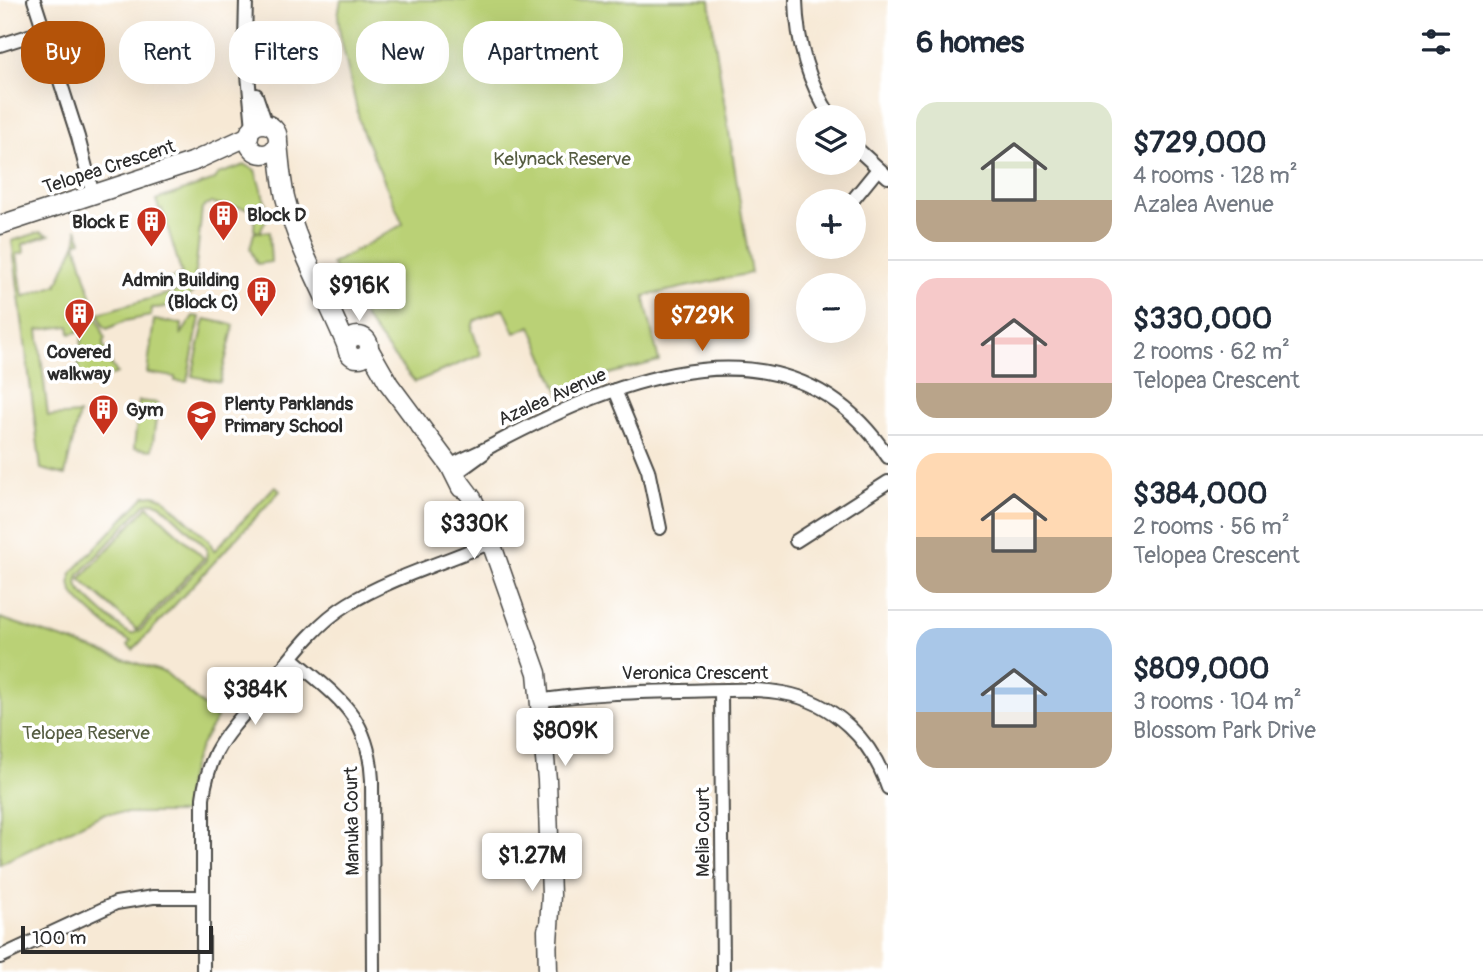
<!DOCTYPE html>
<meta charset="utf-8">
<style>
body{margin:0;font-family:Pangolin,sans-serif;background:#f6f6f7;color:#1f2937;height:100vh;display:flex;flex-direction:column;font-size:26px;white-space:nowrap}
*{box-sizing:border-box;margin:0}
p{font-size:23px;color:#747a83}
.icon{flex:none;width:38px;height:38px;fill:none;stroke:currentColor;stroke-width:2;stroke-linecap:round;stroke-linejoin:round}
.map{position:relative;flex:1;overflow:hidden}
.details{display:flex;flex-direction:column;background:#fff;width:595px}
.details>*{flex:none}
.guide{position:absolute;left:21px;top:21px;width:665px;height:63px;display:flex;gap:14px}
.controls{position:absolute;left:796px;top:105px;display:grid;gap:14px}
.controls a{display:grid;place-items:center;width:70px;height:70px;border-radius:50%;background:#fff;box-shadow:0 7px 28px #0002;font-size:35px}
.scale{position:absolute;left:21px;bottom:18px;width:192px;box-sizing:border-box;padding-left:7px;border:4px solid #2b2b2b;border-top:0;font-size:19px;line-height:24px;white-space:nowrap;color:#2b2b2b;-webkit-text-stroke:5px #fff;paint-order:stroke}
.price{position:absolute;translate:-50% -60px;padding:0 16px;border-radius:7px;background:#fff;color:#222;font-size:23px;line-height:46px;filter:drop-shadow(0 2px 4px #0008)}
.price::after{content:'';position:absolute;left:50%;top:42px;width:21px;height:16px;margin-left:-10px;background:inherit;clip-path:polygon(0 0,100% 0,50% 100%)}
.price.on{background:#b45309;color:#fff}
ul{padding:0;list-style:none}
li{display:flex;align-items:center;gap:21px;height:175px;padding:0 28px}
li+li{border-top:2px solid #e0e1e3}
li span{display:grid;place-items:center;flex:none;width:196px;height:140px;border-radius:21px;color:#555}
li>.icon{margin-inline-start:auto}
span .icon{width:84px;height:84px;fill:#fffc;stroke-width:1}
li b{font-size:30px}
h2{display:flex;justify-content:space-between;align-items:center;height:84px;padding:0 28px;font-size:30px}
.pill{padding:0 24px;border-radius:28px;background:#fff;box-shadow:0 7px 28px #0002;font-size:24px;line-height:63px}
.pill.on{background:#b45309;color:#fff}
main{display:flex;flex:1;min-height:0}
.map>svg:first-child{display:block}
</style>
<main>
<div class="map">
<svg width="888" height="972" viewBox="0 0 888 972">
<rect width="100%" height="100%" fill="#fff"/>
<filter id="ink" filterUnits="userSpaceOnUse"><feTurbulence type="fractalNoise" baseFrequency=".0143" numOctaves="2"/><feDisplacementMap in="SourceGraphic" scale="14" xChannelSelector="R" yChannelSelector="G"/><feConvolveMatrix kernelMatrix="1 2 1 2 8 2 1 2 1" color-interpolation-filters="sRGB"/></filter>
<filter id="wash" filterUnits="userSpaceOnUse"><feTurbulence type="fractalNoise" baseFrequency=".00686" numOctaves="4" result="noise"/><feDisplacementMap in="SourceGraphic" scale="28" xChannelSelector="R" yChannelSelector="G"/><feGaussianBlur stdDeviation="1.57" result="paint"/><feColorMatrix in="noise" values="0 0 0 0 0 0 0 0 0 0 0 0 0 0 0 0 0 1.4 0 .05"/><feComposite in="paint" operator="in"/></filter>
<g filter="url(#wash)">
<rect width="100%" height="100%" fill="#f7e9d5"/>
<!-- green -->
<g fill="#bad176" stroke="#727e50" stroke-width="2" fill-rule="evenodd">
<path d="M 341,0 L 710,0 L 714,36 L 751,273 L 644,296 L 659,361 L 609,374 L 560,395 L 531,326 L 515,333 L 504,308 L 474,321 L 472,329 L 481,355 L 415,382 C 382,344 355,307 332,264 L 403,224 L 361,128 L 340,34 L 338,15 Z"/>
<polygon points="245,165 255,170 269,214 260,232 269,232 271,262 257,264 250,249 254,233 258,232 254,230 255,206 251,209 211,203 202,208 194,285 185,284 167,289 165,281 182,275 162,209 159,209 156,200 212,181 218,174"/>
<polygon points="77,228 81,241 76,243 95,309 88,314 78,332 70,334 69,326 38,330 48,416 79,414 65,475 41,469 12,241 40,232 49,235 23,244 24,253 17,254 23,297 57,285 77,240"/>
<path d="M 185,289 L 194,290 C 188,303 165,308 152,308 L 151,316 L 125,321 L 107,329 L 103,325 L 99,313 Z"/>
<path d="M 96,314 L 105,338 L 103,347 L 111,354 L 111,362 L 80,349 C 82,336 85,322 96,314 Z"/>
<polygon points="193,316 200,317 187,382 175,381 175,377 147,373 154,320 182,324 181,335"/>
<polygon points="205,319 234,325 220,382 192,376"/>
<polygon points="80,351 112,365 117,373 110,376 80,379 77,352"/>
<polygon points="139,401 158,403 152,450 134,448"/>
<path d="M 275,486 L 280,491 L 133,650 L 128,645 L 131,641 C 120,639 80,604 73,593 C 69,586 70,578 73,571 L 145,496 L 154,495 L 163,498 L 209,540 L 214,551 ZM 154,502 L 160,504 L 204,545 L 207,549 L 206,560 L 140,631 L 131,634 C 123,631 81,594 78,587 C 76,582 78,580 79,575 L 145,504 Z"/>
<polygon points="148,506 204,558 137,630 80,579"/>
<path d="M 0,618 L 166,673 L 217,718 C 196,750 186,773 185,813 L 105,813 L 0,864 Z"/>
</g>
</g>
<g filter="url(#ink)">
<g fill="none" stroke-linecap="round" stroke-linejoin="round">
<defs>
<g id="street">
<polyline points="34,0 78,137 93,195"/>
<polyline points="246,0 245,43 253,128"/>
<path d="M 796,0 C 797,43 808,82 831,117"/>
<polyline points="0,45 44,31"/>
<polyline points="256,95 266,124"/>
<polyline points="854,146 888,177"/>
<polyline points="852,201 878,169"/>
<polyline points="615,390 648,470 660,528"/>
<path d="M 450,466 C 464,458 479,453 493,445 C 619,378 790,308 888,457"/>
<polyline points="455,474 484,453"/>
<polyline points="796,541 888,482"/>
<path d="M 292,658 C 337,697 369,715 372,780 L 373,972"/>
<polyline points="721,691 723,972"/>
<path d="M 538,701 C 585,693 634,692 682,691 C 715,691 750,687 783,693 C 834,702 872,740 888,788"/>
<polyline points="0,957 116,903 153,897 203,897"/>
<path d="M 203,972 L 203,798 C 205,782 209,767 216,752 C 228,729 249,709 266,689 C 290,659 315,624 348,604 C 392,577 444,563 491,542"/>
</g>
<g id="secondary">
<circle cx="263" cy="139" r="15"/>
<path d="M 278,143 C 280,161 281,179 285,197 C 298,250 327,297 347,347"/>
<polyline points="0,225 192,162 249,136"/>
<circle cx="358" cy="347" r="11"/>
<polyline points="369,349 389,384 450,466 461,488"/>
<polyline points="457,478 472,498 483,520 537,673 547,780 551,895 548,942"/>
<polyline points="547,930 548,972"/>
</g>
</defs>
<!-- street casing -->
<use href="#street" stroke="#4a4844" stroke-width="16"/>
<!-- secondary casing -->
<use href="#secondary" stroke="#4a4844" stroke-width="21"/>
<!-- street -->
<use href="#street" stroke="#fff" stroke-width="12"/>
<!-- secondary -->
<use href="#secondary" stroke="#fff" stroke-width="18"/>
</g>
</g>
<!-- icons -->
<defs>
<symbol id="building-pin" viewBox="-11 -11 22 30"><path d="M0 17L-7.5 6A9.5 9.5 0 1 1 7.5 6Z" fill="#c8321e" stroke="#fff"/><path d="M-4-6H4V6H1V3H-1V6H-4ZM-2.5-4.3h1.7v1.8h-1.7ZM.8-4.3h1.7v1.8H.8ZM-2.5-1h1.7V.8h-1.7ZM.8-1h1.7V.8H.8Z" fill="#fff"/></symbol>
<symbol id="school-pin" viewBox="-11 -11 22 30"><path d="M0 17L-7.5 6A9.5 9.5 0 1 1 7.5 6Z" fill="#c8321e" stroke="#fff"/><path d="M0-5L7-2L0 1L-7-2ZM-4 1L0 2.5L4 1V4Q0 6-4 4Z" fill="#fff"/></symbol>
</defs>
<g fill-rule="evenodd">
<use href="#building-pin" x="206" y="198" width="35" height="47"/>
<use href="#building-pin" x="134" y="204" width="35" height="47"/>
<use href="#building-pin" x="244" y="274" width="35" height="47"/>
<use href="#building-pin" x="62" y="296" width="35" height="47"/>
<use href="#building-pin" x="86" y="392" width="35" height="47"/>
<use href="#school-pin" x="184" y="398" width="35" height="47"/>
</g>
<g text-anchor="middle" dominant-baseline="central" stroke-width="7" stroke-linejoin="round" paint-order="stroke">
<!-- park labels -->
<g font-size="19" fill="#565d42" stroke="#fff">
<text x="562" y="159">Kelynack Reserve</text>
<text x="86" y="733">Telopea Reserve</text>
</g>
<!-- street labels -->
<g font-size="19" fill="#2b2b2b" stroke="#fff">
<text transform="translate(109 167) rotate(-18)">Telopea Crescent</text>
<text transform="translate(552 397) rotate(-24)">Azalea Avenue</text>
<text x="695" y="673">Veronica Crescent</text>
<text transform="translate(352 821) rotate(-91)">Manuka Court</text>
<text transform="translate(703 832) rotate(-90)">Melia Court</text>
</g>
<!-- poi labels -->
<g font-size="19" font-weight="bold" fill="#2b2b2b" stroke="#fff" text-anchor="start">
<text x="247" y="215">Block D</text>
<text x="129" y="222" text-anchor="end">Block E</text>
<text x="239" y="280" text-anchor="end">Admin Building<tspan x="239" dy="22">(Block C)</tspan></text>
<text x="79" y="352" text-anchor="middle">Covered<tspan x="79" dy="22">walkway</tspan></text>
<text x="224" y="404">Plenty Parklands<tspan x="224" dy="22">Primary School</tspan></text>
<text x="126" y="410">Gym</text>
</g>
</g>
</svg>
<div class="controls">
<a><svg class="icon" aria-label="layers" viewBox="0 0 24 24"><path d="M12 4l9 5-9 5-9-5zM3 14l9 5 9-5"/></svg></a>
<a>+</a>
<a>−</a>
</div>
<div class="scale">100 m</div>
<b class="price" style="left:359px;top:323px">$916K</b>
<b class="price on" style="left:702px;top:353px">$729K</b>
<b class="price" style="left:474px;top:561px">$330K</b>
<b class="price" style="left:255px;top:727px">$384K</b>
<b class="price" style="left:565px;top:768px">$809K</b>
<b class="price" style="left:532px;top:893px">$1.27M</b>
<div class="guide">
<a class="pill on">Buy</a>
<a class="pill">Rent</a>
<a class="pill">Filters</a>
<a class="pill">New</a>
<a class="pill">Apartment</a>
</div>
</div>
<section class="details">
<h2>6 homes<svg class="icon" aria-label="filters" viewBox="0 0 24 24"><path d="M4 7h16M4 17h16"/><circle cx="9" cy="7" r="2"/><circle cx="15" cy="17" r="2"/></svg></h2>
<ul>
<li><span style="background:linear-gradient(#dfe7d0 70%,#b9a48a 0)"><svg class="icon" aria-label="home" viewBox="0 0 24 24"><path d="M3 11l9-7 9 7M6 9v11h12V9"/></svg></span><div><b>$729,000</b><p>4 rooms · 128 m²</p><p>Azalea Avenue</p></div></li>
<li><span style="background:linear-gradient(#f6c9c9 75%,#b9a48a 0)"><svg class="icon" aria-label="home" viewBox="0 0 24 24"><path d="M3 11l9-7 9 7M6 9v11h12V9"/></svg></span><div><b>$330,000</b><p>2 rooms · 62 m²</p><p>Telopea Crescent</p></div></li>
<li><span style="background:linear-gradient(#ffd9b3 60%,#b9a48a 0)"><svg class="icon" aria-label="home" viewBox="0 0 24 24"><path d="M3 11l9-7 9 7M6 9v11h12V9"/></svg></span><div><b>$384,000</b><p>2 rooms · 56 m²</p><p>Telopea Crescent</p></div></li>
<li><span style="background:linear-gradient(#a9c7e8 60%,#b9a48a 0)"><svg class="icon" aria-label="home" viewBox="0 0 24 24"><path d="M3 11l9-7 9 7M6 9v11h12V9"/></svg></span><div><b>$809,000</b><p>3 rooms · 104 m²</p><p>Blossom Park Drive</p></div></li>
</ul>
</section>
</main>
